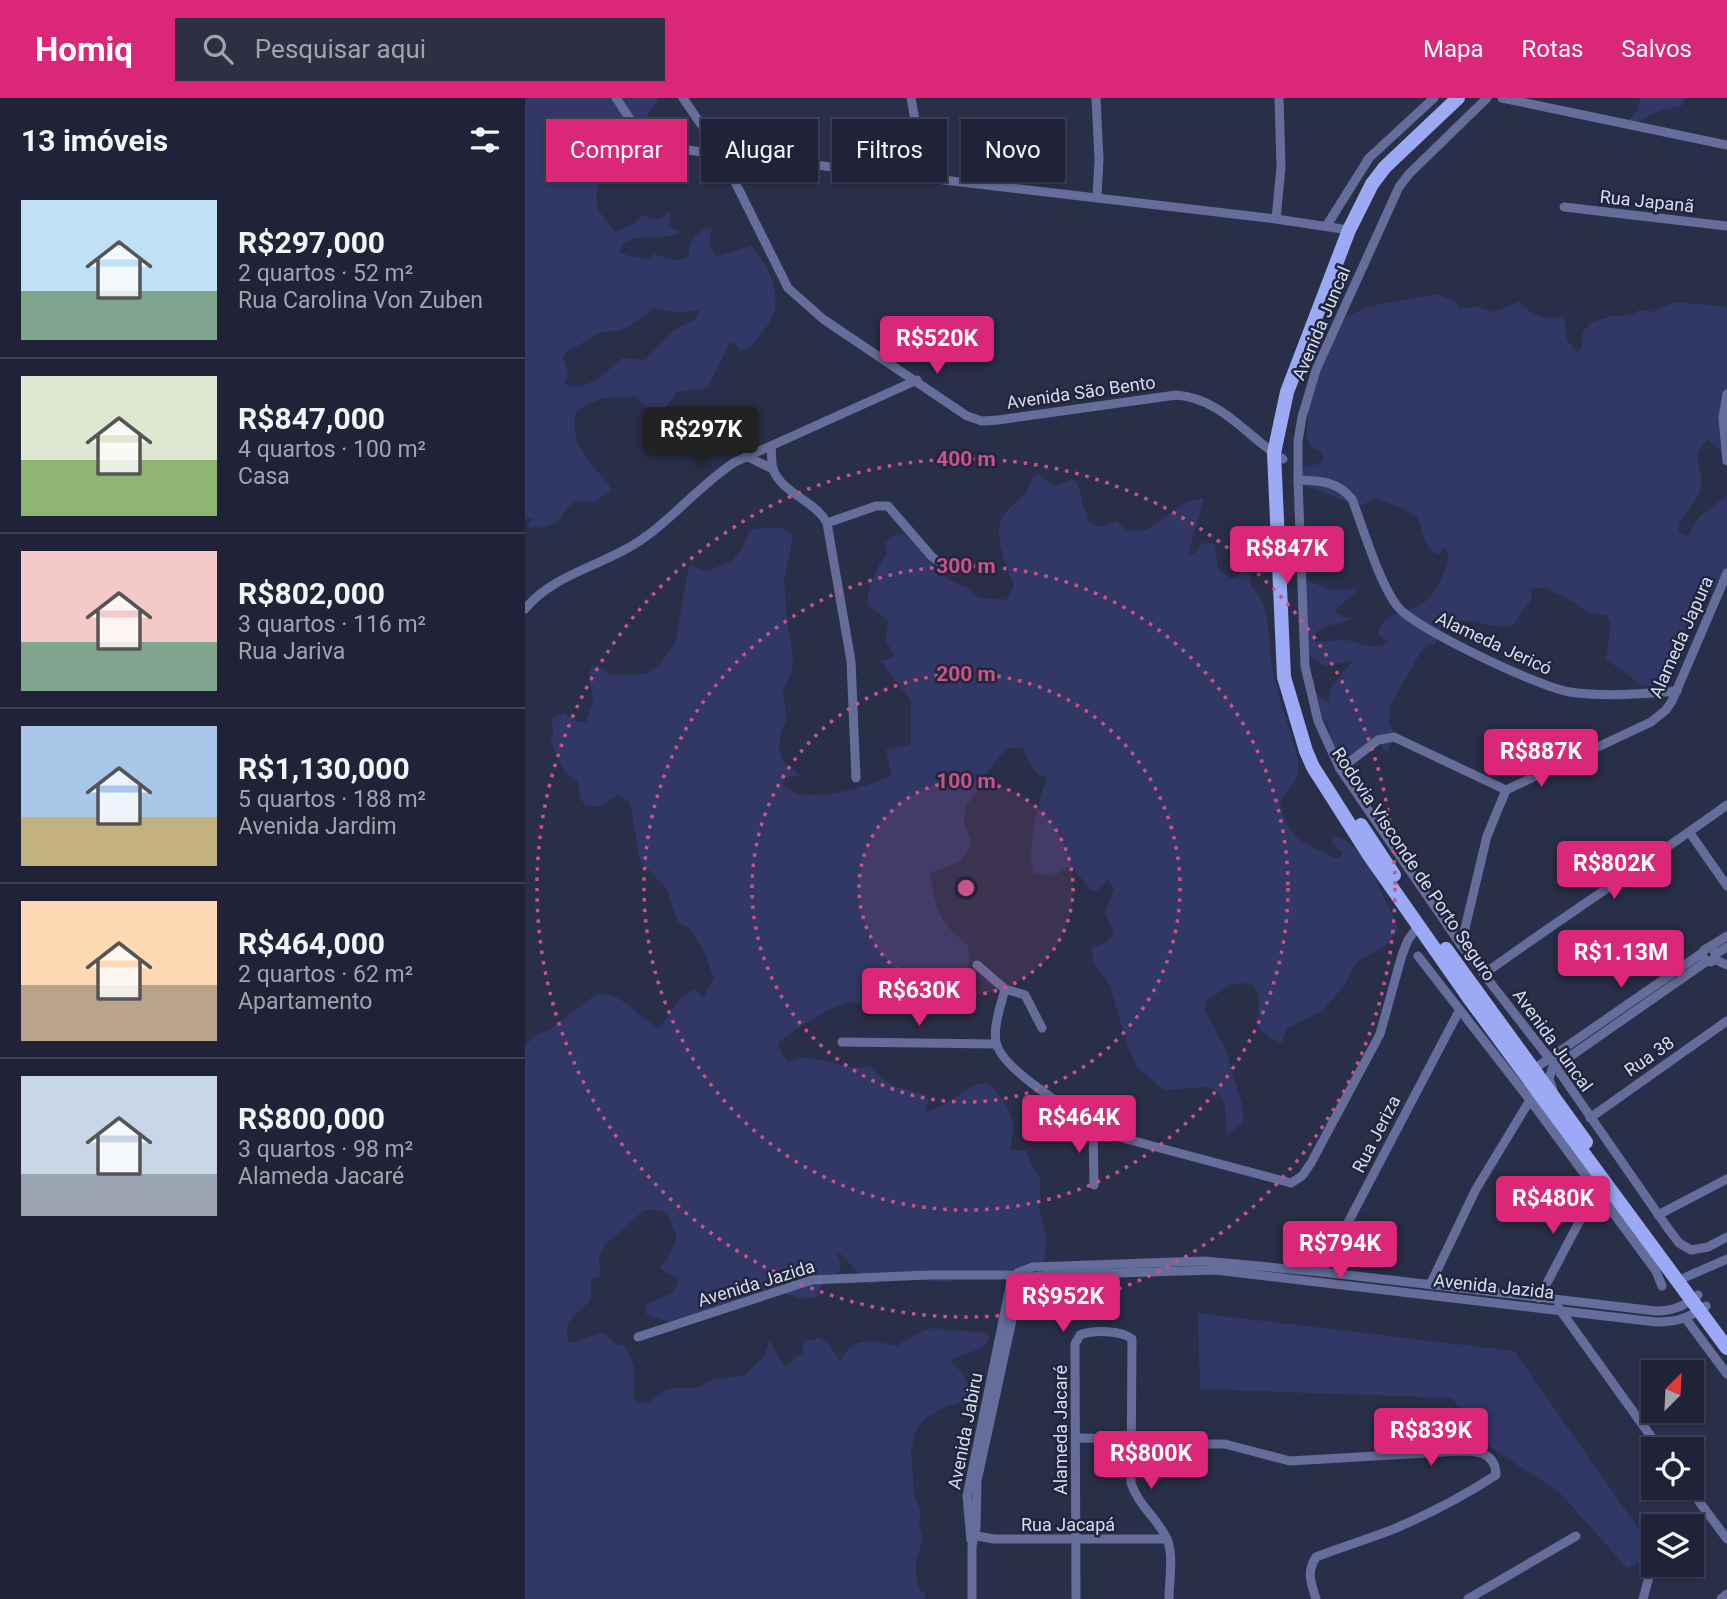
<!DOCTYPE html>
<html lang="pt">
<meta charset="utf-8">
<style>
body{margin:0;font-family:Roboto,sans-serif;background:#2d2f42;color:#f1f3f6;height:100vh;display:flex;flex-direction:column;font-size:26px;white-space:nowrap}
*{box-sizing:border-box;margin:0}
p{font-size:23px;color:#a2a4ad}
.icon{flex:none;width:38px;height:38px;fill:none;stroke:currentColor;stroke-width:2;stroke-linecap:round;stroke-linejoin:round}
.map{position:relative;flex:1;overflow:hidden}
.side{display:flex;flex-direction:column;background:#202337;width:525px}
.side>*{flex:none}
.hud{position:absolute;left:21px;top:21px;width:665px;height:63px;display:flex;gap:14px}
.needle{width:46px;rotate:24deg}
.tools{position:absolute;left:1116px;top:1262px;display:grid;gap:14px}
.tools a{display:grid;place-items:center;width:63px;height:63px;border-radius:0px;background:#202337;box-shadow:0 2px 5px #0004,0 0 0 2px #3d4052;font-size:35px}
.price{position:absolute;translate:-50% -60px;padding:0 16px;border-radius:7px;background:#db2777;color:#fff;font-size:23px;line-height:46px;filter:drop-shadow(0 2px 4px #0008)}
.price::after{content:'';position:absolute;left:50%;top:42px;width:21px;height:16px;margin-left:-10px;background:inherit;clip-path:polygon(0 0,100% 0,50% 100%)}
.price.current{background:#222;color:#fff}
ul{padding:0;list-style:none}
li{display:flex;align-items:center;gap:21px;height:175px;padding:0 21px}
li+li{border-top:2px solid #3d4052}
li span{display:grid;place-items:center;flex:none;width:196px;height:140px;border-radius:0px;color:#555}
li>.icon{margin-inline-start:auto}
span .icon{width:84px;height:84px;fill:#fffc;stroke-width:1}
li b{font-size:30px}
h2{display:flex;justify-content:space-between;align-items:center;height:84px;padding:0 21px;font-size:30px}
.chip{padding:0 24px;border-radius:0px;background:#202337;box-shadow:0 2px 5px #0004,0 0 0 2px #3d4052;font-size:24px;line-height:63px}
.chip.current{background:#db2777;color:#fff}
header{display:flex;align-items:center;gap:42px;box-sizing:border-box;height:98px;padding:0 35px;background:#db2777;color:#fff}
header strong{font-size:33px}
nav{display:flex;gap:38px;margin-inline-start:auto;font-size:24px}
.search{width:490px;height:63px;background:#2d2f42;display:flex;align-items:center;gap:18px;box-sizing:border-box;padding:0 24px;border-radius:0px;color:#a2a4ad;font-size:26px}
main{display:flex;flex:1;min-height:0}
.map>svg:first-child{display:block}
</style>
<header>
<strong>Homiq</strong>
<div class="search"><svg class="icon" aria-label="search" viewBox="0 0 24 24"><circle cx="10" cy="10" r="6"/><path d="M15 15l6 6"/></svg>Pesquisar aqui</div>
<nav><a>Mapa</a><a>Rotas</a><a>Salvos</a></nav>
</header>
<main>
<section class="side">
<h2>13 imóveis<svg class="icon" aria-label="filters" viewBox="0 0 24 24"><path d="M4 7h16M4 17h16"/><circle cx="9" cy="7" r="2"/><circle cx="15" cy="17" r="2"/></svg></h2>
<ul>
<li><span style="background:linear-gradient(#bfe0f5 65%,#7fa58c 0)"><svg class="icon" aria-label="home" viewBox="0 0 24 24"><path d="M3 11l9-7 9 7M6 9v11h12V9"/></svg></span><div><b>R$297,000</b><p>2 quartos · 52 m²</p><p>Rua Carolina Von Zuben</p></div></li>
<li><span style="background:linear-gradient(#dfe7d0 60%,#8fb573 0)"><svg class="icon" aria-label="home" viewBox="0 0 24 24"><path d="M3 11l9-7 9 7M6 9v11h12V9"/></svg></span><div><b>R$847,000</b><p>4 quartos · 100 m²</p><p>Casa</p></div></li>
<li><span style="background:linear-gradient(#f6c9c9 65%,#7fa58c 0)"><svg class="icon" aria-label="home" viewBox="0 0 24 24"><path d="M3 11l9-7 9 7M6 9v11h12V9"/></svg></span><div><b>R$802,000</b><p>3 quartos · 116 m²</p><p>Rua Jariva</p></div></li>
<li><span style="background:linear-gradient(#a9c7e8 65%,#c2b280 0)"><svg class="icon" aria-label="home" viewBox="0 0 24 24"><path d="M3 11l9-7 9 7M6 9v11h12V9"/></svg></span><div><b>R$1,130,000</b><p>5 quartos · 188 m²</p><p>Avenida Jardim</p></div></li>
<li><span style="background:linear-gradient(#ffd9b3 60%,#b9a48a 0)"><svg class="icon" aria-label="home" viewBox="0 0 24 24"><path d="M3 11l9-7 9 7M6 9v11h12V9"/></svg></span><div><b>R$464,000</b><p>2 quartos · 62 m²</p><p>Apartamento</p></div></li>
<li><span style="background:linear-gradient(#c9d6e8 70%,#9aa5b1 0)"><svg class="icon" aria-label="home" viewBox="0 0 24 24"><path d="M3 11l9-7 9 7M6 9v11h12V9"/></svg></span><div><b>R$800,000</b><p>3 quartos · 98 m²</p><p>Alameda Jacaré</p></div></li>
</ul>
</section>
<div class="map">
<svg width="1202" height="1501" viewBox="0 0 1202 1501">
<rect width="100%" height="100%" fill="#2a2f49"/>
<!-- green -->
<g fill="#323865" fill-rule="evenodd">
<path d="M 0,0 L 131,0 L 133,3 L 120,20 L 122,49 L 143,57 L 114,72 L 108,37 L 93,25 L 78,27 L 87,63 C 73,75 70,93 72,111 L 90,134 L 108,126 L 118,117 L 126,121 L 134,121 L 143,113 L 146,117 L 143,128 L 156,134 C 139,146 101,129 94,155 L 121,162 L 130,156 C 141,160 154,166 164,157 C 164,142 172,131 187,130 L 184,145 L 190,159 L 226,148 C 241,163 255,192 249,214 C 245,228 232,240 224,251 L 215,253 L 210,245 L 205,244 L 183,289 L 179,291 L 153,293 L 137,315 L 125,313 L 109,298 C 101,301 99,300 91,299 C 79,298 61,306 51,313 C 43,344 64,364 83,385 L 86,392 L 70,404 C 35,397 46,422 22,429 C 17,430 10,429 4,429 L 3,426 L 9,420 L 0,421 ZM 128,210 L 157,215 L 176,211 L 169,222 L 149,232 L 120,262 L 97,260 C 81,273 63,296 39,286 L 43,276 L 38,260 L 41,253 C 53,248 63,241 75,235 C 81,232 85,234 91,233 C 102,232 120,217 128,210 Z"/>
<polygon points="1115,0 1161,0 1156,8 1134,13 1109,26 1105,25 1104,22 1113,12"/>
<path d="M 911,196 L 928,202 L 935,210 L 953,209 L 968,214 L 994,204 C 1011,220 1017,221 1039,219 L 1042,243 L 1052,254 L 1056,251 L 1058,234 L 1066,224 L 1088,218 L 1106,217 L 1115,212 L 1127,214 L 1151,204 L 1202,209 L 1202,358 L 1183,342 C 1163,359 1178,366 1176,387 C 1173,410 1154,413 1153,435 L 1163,438 L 1175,418 L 1202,398 L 1202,473 L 1166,519 L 1161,531 L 1161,547 L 1157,559 L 1151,565 L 1139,589 L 1117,588 L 1097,572 L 1081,562 L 1086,528 L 1081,517 L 1063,515 L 1050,505 L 1022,490 L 1008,490 L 1006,492 L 1007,501 L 996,514 L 989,527 C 963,534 944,512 915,530 L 910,547 L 904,546 L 896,553 L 865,608 L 864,622 L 869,638 L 863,652 L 860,653 L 853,644 C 824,663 818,669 802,634 L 805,633 L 805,631 L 791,610 L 789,598 L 792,596 L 804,605 L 806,589 L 827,564 L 824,563 L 800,568 L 781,556 L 777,486 L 783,483 L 806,492 L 834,491 L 810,512 L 812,516 L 826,521 C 813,528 801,524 790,536 L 790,544 C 800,545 809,542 819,542 C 834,543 850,555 863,543 L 853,536 C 859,510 884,518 901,503 C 914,492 920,474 924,458 L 920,449 L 914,456 C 898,452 899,434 893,420 L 879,411 L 852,400 L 837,407 L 828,406 L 779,387 L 773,381 L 776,370 L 793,366 L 799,360 L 798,355 L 786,348 L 782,342 L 783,301 L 815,223 L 841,209 Z"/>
<path d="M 514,376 L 529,388 L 547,382 L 552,385 C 558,397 555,408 563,419 L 561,422 L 575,429 L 592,423 L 601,433 L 621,432 L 663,403 L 679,400 L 663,457 L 669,456 L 678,445 L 690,446 L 693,471 L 706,481 L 712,479 L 719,466 L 725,477 L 726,488 C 748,509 742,542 747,570 C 754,602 765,633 774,665 L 772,679 L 755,704 C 762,744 779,743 809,760 L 815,760 L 818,755 L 807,746 L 807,739 L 815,739 L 825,746 L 843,765 L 874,832 L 860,848 L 832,864 L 818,889 L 797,913 L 761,931 L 757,945 L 745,940 L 732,928 C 734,913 738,897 726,885 L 707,886 L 682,902 L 680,912 L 700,950 L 718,1010 L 718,1024 L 702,1037 L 700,1006 L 691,992 L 679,989 L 639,992 L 612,969 L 603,950 L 585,887 L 569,865 L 566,850 L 582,844 L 589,836 L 580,815 L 589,792 L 583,782 L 570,794 L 564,790 L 547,769 L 542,769 L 529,778 L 509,775 C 500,757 514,699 522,680 L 510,674 L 497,650 L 482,650 L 474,658 L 459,679 L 457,688 L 441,708 L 439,725 L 447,743 L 446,749 L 434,764 L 405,775 C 410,811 414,824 443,847 C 444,856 445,873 439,879 C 437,881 430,882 427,882 C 422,891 419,905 408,908 C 390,915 373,902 355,900 C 347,899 341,905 334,905 C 324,906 334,902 323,904 C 307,908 263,934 253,946 L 256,955 L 264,964 C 292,950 313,976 345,968 C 369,995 371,986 400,997 L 404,1003 L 400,1011 L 402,1014 C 411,1010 420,1006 428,1001 C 448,988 459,973 478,1002 C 483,1010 488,1019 488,1028 C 489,1036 485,1043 486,1051 L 489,1053 L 501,1052 L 505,1065 L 515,1080 L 514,1109 L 521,1140 L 519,1162 L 515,1165 L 482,1172 L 450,1173 L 426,1184 L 366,1180 L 345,1187 L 317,1157 L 312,1155 L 316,1171 L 309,1178 L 298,1183 L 292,1199 L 277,1201 L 258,1195 L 159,1219 L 146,1225 L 122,1217 L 120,1209 C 131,1198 151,1200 153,1182 C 148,1175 140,1176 135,1169 L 143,1161 L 152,1139 L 142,1115 L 130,1112 L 119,1112 L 80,1147 L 74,1157 L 75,1178 L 66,1181 L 66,1201 C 55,1216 35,1221 44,1244 L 48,1245 L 78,1234 L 90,1246 L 99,1248 L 104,1255 L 110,1273 L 109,1300 L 114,1304 L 122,1306 L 142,1291 L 173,1289 L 189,1281 L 218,1278 L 239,1259 L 245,1242 L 259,1268 L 264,1267 L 269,1260 L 277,1256 L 279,1243 L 295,1240 L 305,1248 L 315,1263 C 330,1236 346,1243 372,1248 C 383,1241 396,1232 409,1230 C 416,1230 424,1233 432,1233 C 444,1234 454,1231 465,1239 L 459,1249 L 425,1262 C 439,1277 443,1279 444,1302 L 417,1310 L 400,1321 L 392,1330 L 386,1351 L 389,1396 L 396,1413 L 394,1427 L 398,1441 L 391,1464 L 391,1479 L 394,1491 L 401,1497 L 399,1501 L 0,1501 L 0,948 L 9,938 L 24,932 L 72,896 C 99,894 112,919 134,930 L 157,899 L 170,891 L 178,900 L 189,880 L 179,854 L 166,831 L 153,824 L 141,790 L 115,763 L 105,704 L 93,697 L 72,709 L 60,707 L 55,699 L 53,683 L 40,674 L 25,641 L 28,637 L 27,621 L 39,615 L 52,624 L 61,624 L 68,602 L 64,578 L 67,567 L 72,567 L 86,577 L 121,576 L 135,566 L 150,546 L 164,467 L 182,473 L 206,464 L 217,451 L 224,433 C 238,430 258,425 268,438 L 259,482 L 262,522 L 268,561 L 266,576 L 258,594 L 262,621 L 255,635 L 254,653 L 258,664 L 275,677 L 261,679 L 258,685 C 273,712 345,688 367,677 L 361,652 L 386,646 L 386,603 L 356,563 L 370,558 L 361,543 L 363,522 L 343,507 C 342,490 351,469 362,456 L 360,446 C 366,438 371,436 381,437 L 402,462 L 424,482 L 442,490 L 454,500 L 481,502 L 489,488 C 483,471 466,434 478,418 C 491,400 500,404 507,379 Z"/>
<polygon points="673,1215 989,1253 1129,1453 1129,1459 1102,1470 1034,1394 947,1337 928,1300 675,1291"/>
</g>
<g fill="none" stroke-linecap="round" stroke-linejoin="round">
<!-- street -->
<g stroke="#656d9b" stroke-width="9">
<path d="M 91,0 C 98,10 105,22 113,32 C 133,53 169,52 196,56 L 751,121 L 824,132"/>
<path d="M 158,0 L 196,56 L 263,190 L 298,221 L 442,318 L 457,323 L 473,322 L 651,297 C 696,300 722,339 758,361"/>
<polyline points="386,0 394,44 393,78"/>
<polyline points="571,0 574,61 572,99"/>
<polyline points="962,0 884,76 874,89 791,272 777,319 773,343 773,382 780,568 793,623 815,671 936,847 1031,969 1142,1129 1154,1145 1166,1152 1183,1149 1202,1139"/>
<polyline points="977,0 1202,47"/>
<polyline points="1039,109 1202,128"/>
<polyline points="751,121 756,69 754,0"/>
<polyline points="802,127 844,60 909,0"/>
<polyline points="1202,296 1198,319 1202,363"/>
<path d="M 246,349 C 247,355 246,364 248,371 C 257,396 290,402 302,425 L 326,563 L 331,680"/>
<polyline points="221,358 248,371"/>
<path d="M 773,382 C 795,383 812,383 827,401 C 838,430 855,487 873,509 C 891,531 1016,590 1045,594 C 1080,599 1117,596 1152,593"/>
<polyline points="302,425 351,408 363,408 407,459 429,473"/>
<path d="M 0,511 C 25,480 67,470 101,451 C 142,429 171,389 210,364 L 392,282"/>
<polyline points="815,671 853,642 869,639 981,692"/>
<polyline points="1165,735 1202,788"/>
<polyline points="936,847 962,738 981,692 1126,624 1141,612 1147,603 1202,475"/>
<polyline points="1185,850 1190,853 1190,859 1186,864 1182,863 1177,858 1179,852 1202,838"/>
<polyline points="1191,856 1202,849"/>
<polyline points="893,858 1005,1002 1131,1173 1137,1188"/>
<polyline points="1189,861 1202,867"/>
<polyline points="452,867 480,891 500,897 517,930"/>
<path d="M 959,876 C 1039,818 1122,765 1202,707"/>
<path d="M 480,891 C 476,907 468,928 471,944 C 477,975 566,1025 594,1039 L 766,1085 L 777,1078 L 786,1065 L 855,936 L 877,857 L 883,842 L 893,828"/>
<polyline points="317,944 471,946"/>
<polyline points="1009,971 1177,855"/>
<polyline points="1028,992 1024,981 1027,971 1182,863"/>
<polyline points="1065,1020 1202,923"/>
<polyline points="568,1026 569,1087"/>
<polyline points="1133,1117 1202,1081"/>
<polyline points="797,1174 934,913"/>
<path d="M 492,1175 L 508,1169 L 679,1163 L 797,1174 L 1131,1213 C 1149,1213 1159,1208 1173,1197"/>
<polyline points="1161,1179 1202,1161"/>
<path d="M 497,1180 L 525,1177 L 690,1172 L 1131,1224 C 1152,1224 1164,1220 1181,1208"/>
<polyline points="905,1187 951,1091 1005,1002"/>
<polyline points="1014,1200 1071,1092"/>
<polyline points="1033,1209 1135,1351"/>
<polyline points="1161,1221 1202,1276"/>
<polyline points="113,1239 287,1182 403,1177 487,1177"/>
<polyline points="551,1340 608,1341"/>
<path d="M 608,1346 L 700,1346 L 765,1363 L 935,1353 C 953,1353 971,1355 971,1377 C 939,1398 904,1416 869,1431 C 843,1441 817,1449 791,1459 C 781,1475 786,1484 791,1501"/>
<polyline points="1164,1390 1202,1441"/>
<polyline points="446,1437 469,1441 642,1441"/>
<polyline points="446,1442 442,1398 486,1184"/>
<polyline points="447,1501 447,1448 451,1430 452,1383 495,1185"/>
<path d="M 551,1501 L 550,1246 L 555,1237 C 568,1232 596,1232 607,1241 L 606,1385 C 613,1407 633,1421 642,1441 C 649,1457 644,1483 644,1501"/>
<polyline points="943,1501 1051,1438"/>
<polyline points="1118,1501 1124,1479"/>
<polyline points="1196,1501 1202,1496"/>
</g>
<!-- primary -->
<g stroke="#9caaf5" stroke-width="14">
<polyline points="933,0 860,69 847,86 824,132 762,294 749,355 759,579 781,653 788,669 844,757 944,900 1202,1250"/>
<polyline points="836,727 869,777"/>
<polyline points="921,851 1061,1044"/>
</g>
</g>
<!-- distance rings -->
<circle cx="441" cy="790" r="107" fill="#c95387" fill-opacity=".12"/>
<g fill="none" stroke="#c95387" stroke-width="3.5" stroke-dasharray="3.5 7">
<circle cx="441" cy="790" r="107"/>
<circle cx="441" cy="790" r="214"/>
<circle cx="441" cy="790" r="322"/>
<circle cx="441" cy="790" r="429"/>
</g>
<g text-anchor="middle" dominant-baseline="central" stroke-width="5" stroke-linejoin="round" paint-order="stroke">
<!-- street labels -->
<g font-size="18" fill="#d9dded" stroke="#21253e">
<text transform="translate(1122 103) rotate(6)">Rua Japanã</text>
<text transform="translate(796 225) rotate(-67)">Avenida Juncal</text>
<text transform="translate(556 294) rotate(-8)">Avenida São Bento</text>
<text transform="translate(1156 539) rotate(-66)">Alameda Japura</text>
<text transform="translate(969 545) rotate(25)">Alameda Jericó</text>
<text transform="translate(889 766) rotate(56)">Rodovia Visconde de Porto Seguro</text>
<text transform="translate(1028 942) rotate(54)">Avenida Juncal</text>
<text transform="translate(1124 958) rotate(-35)">Rua 38</text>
<text transform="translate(851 1036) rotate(-63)">Rua Jeriza</text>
<text transform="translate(231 1185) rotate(-17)">Avenida Jazida</text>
<text transform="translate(969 1188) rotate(6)">Avenida Jazida</text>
<text transform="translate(535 1332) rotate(-90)">Alameda Jacaré</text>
<text transform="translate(440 1333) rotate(-79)">Avenida Jabiru</text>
<text x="543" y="1426">Rua Jacapá</text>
</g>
</g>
<circle cx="441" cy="790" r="10" fill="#c95387" stroke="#21253e" stroke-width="3.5"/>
<g font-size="21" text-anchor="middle" font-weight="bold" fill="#c95387" stroke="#21253e" stroke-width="5" stroke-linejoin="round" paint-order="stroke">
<text x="441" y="368">400 m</text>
<text x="441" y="475">300 m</text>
<text x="441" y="583">200 m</text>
<text x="441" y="690">100 m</text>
</g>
</svg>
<div class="tools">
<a><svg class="needle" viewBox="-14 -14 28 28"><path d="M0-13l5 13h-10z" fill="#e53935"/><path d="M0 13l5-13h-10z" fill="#a2a4ad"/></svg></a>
<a><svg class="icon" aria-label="locate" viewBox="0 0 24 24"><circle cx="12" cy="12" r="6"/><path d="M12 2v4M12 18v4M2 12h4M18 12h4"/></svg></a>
<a><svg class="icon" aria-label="layers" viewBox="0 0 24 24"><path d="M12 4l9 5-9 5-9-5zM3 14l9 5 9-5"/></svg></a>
</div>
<b class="price" style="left:412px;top:278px">R$520K</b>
<b class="price current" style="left:176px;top:369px">R$297K</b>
<b class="price" style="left:762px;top:488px">R$847K</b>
<b class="price" style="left:1016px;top:691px">R$887K</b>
<b class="price" style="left:1089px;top:803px">R$802K</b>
<b class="price" style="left:1096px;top:892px">R$1.13M</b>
<b class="price" style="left:394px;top:930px">R$630K</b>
<b class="price" style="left:554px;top:1057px">R$464K</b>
<b class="price" style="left:1028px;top:1138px">R$480K</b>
<b class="price" style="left:815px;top:1183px">R$794K</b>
<b class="price" style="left:538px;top:1236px">R$952K</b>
<b class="price" style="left:906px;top:1370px">R$839K</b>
<b class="price" style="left:626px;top:1393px">R$800K</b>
<div class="hud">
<a class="chip current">Comprar</a>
<a class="chip">Alugar</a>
<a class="chip">Filtros</a>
<a class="chip">Novo</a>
</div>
</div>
</main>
